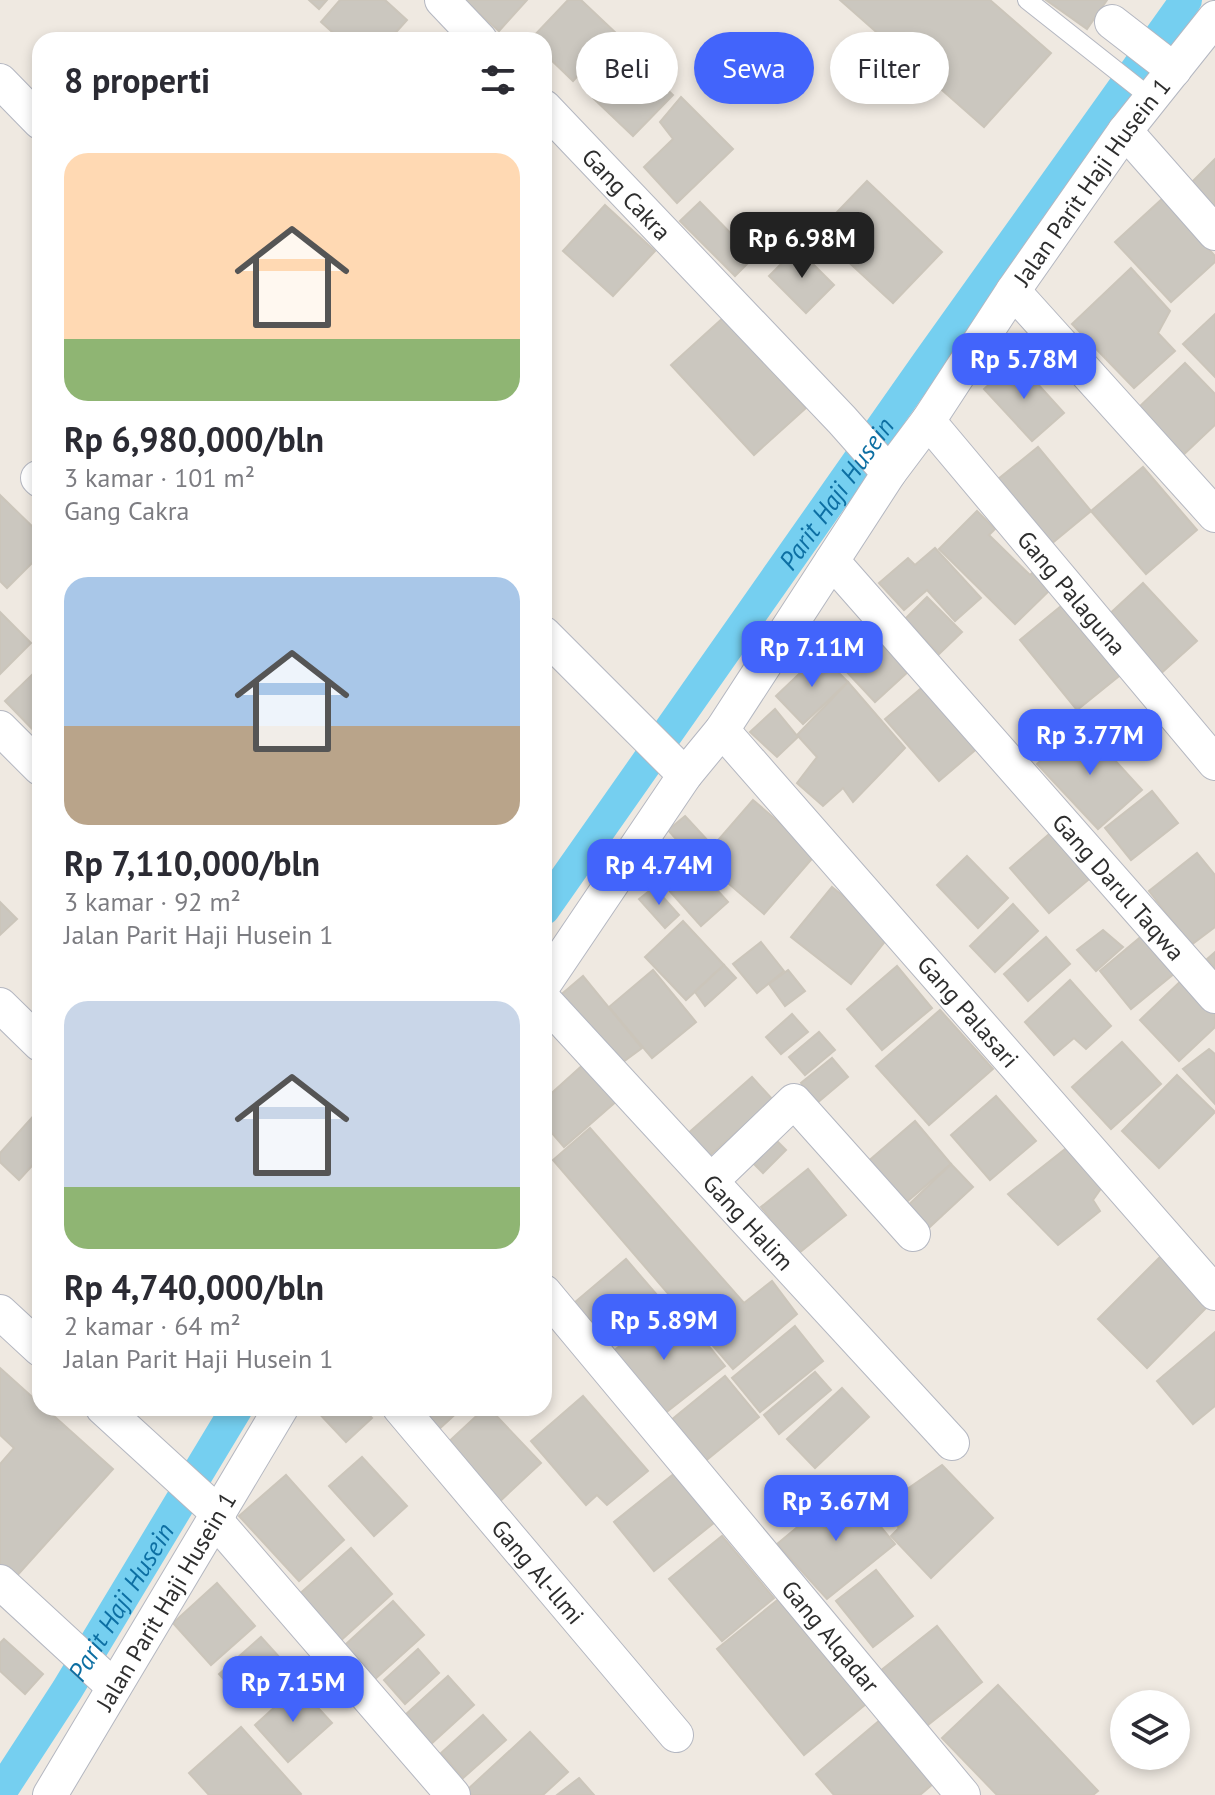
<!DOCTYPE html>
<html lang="id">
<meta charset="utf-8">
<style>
body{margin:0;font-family:"PT Sans",sans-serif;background:#f7f7f7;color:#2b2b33;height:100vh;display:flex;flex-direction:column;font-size:30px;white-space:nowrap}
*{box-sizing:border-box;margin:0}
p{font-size:26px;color:#7c7c81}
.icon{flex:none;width:44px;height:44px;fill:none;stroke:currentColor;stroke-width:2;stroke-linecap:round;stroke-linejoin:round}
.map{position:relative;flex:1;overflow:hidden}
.sheet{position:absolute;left:32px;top:32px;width:520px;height:1384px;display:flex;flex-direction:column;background:#fff;border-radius:24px;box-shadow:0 4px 12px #0003}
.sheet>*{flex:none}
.banner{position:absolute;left:576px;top:32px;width:518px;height:72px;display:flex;gap:16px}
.fabs{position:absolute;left:1110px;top:1690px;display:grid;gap:16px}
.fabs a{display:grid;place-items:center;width:80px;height:80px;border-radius:50%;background:#fff;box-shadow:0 4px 12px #0003;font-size:40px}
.price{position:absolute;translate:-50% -68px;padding:0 18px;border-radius:16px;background:#4264fb;color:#fff;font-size:26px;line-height:52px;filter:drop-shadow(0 2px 4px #0008)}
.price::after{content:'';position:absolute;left:50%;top:48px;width:24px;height:18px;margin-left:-12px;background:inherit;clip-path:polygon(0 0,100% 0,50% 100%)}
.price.current{background:#222;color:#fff}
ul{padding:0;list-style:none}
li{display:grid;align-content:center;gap:16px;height:424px;padding:0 32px}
li span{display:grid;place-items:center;height:248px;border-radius:24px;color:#555}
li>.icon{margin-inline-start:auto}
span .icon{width:144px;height:144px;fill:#fffc;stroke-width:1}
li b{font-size:34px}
h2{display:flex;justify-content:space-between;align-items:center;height:96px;padding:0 32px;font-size:34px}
.tag{padding:0 28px;border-radius:36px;background:#fff;box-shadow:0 4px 12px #0003;font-size:28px;line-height:72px}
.tag.current{background:#4264fb;color:#fff}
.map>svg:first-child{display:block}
</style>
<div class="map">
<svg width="1215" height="1795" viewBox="0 0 1215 1795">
<rect width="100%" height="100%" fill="#efe9e1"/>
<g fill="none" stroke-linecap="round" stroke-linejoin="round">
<!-- canal -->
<g stroke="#75cff0" stroke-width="32">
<path id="s1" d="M 544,909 L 927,363 L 1186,0"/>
<path id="s2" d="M 0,1793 L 67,1690 L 237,1408"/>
</g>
</g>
<!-- building -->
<g fill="#cbc7bf" stroke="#cbc5ba" stroke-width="2">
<polygon points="309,0 327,0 319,9"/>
<polygon points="340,0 385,0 407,20 389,40 341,40 321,22"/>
<polygon points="464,0 527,0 499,31"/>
<polygon points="568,0 581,0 617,34 573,81 544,53 544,40 530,40"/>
<polygon points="840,0 990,0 1051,53 984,127"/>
<polygon points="1046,0 1107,0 1087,29"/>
<polygon points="632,57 673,95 633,136 593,98"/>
<polygon points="681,97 733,149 677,203 644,167 673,139 660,122"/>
<polygon points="1215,159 1215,215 1187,187"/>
<polygon points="867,181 942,252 893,303 817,233"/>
<polygon points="1162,199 1215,256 1215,262 1171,302 1115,242"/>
<polygon points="700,202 754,257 735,276 680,221"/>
<polygon points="605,205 655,251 613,296 563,251"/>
<polygon points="797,248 834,285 806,313 769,276"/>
<polygon points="1131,268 1170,311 1158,333 1175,351 1134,388 1072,324"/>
<polygon points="1215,314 1215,377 1183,344"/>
<polygon points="723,318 806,408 754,455 671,365"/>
<polygon points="1016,360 1064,413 1032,441 984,389"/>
<polygon points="1185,363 1215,394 1215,425 1181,457 1136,410"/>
<polygon points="1038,447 1091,511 1045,549 992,484"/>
<polygon points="1143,467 1197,530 1146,574 1091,511"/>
<polygon points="0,495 40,534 40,555 7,588 0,581"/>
<polygon points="977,511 995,529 989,535 1030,575 1039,567 1056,584 1015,624 939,549"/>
<polygon points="935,548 981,598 955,621 927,590 904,610 879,583 908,558 915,565"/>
<polygon points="1143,583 1197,641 1158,676 1105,618"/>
<polygon points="927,597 962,632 939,654 905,619"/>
<polygon points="1066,602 1124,672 1077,710 1020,640"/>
<polygon points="0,612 31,643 0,674"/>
<polygon points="865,622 910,670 875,702 830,654"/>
<polygon points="820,654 848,682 803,724 776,696"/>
<polygon points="40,667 40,737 5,701"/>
<polygon points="932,679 986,741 939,781 885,719"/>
<polygon points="848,682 905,748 853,802 843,788 823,806 797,783 817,757 797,735"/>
<polygon points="775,709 798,737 777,757 750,732"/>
<polygon points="1082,724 1142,790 1098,829 1037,764"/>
<polygon points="1152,791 1178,823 1131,860 1105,828"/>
<polygon points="753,800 816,854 764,914 701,860"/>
<polygon points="685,816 710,843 693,858 668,830"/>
<polygon points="1055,829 1094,875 1049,913 1010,868"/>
<polygon points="675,844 728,902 701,926 649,868"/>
<polygon points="1197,853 1215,875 1215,927 1191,945 1149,891"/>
<polygon points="967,856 1008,898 978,928 937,885"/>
<polygon points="654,887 679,915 665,928 639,899"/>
<polygon points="832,887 891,934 851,984 791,937"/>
<polygon points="0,902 17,919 0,935"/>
<polygon points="1013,904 1038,931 995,972 970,946"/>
<polygon points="683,921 724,965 686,1000 645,957"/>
<polygon points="1103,930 1123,947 1096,971 1077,950"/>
<polygon points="1149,930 1181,968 1131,1009 1100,971"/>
<polygon points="1046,937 1070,964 1028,1001 1004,974"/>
<polygon points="761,942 784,971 757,993 733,964"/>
<polygon points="1215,952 1215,968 1207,959"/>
<polygon points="724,965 736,978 705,1006 695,992"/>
<polygon points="897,966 932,1008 882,1050 847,1009"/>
<polygon points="653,970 696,1022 652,1058 609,1007"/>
<polygon points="788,970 805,991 785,1006 769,984"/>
<polygon points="583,976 642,1048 612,1070 556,999"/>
<polygon points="1184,978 1215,1010 1215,1027 1179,1061 1140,1020"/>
<polygon points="1070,980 1111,1026 1086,1049 1074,1038 1054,1055 1025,1022"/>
<polygon points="940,1010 993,1069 929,1125 876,1066"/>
<polygon points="792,1014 808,1032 781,1054 766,1037"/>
<polygon points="819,1032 835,1050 805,1075 789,1057"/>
<polygon points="1122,1042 1161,1084 1111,1129 1072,1087"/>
<polygon points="1209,1049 1215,1054 1215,1104 1183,1069"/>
<polygon points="832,1058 848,1077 817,1103 801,1083"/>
<polygon points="585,1063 618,1100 564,1147 544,1124 544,1100"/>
<polygon points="1177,1075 1215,1112 1159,1168 1122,1131"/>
<polygon points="752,1077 773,1100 707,1158 686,1135"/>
<polygon points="996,1096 1036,1141 990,1180 951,1135"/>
<polygon points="36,1113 40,1116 40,1157 19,1180 0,1162 0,1153"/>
<polygon points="915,1121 951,1164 895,1212 859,1169"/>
<polygon points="590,1128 744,1303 772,1281 797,1314 733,1369 553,1160"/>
<polygon points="770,1134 786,1150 763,1173 747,1157"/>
<polygon points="1069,1146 1102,1187 1093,1200 1100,1211 1058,1245 1008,1194"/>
<polygon points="951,1164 973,1187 919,1237 898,1215"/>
<polygon points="808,1169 846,1215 799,1253 763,1222 769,1217 761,1207"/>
<polygon points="1162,1255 1207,1307 1147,1368 1098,1319"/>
<polygon points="626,1259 663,1302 605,1351 568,1308"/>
<polygon points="673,1302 725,1366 655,1421 604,1359"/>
<polygon points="795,1326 823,1361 760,1412 732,1378"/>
<polygon points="1215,1332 1215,1406 1193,1424 1157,1381"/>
<polygon points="0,1368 40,1404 40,1408 45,1408 113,1469 14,1579 0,1566 0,1464 14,1448 0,1435"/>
<polygon points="815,1372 831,1390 779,1434 764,1415"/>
<polygon points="725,1376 759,1417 698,1467 664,1426"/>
<polygon points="842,1388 869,1417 815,1468 787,1439"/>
<polygon points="583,1396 648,1471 607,1505 597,1495 586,1505 531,1441"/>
<polygon points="314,1408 362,1408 372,1418 346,1442"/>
<polygon points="418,1408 462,1408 438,1430"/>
<polygon points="485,1408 489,1408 541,1463 497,1504 443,1447"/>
<polygon points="362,1457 407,1506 374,1536 329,1486"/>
<polygon points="942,1465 993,1518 931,1578 891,1536 899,1528 886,1512 900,1494"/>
<polygon points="680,1469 720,1518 654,1571 614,1522"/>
<polygon points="286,1475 344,1540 299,1581 239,1516"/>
<polygon points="847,1486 895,1544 827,1599 777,1544"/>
<polygon points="722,1536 774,1598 722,1641 669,1579"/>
<polygon points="351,1548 392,1594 338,1643 296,1597"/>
<polygon points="876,1570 913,1616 873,1647 836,1601"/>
<polygon points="217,1583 255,1626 211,1665 173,1623"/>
<polygon points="785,1594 872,1699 804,1755 717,1649"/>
<polygon points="393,1601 424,1635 365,1688 334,1655"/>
<polygon points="937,1626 982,1682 924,1728 879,1672"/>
<polygon points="261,1637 290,1669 248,1706 219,1674"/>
<polygon points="4,1639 43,1674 25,1694 0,1671 0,1643"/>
<polygon points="418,1649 439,1673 405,1704 384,1680"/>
<polygon points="448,1676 474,1705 431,1744 405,1715"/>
<polygon points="998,1685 1098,1791 1093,1795 997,1795 942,1738"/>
<polygon points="298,1686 332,1723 288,1762 255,1725"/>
<polygon points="483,1715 506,1740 463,1778 441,1753"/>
<polygon points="886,1715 940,1778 920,1795 834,1795 816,1774"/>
<polygon points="241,1727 301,1794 300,1795 209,1795 189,1773"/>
<polygon points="530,1732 568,1772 543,1795 472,1795 467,1790"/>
<polygon points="579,1778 594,1795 557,1795"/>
</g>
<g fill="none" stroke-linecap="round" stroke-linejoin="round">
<defs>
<polyline id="service" points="1027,0 1151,98"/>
<g id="minor">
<polyline points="442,0 480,40"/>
<polyline points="1112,22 1174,70"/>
<polyline points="0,81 40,122"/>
<path id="s3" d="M 544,107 L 842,420 L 889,473"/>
<polyline points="1125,131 1215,233"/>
<polyline points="1013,291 1215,515"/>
<path id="s4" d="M 928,421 L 1215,763"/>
<polyline points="38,478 40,480"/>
<path id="s5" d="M 832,561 L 1215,996"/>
<polyline points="544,634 685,775"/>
<polyline points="0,728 40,768"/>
<path id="s6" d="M 722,730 L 1215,1293"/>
<path id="s7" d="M 544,984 L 685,775 L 722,730 L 889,473 L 928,421 L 1013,291 L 1125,131 L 1215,18"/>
<path id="s8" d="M 544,1000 L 952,1443"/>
<polyline points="0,1005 40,1044"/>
<polyline points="711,1181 794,1101 913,1234"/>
<path id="s9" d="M 544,1292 L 963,1795"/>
<polyline points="0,1312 40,1349"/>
<polyline points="103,1408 219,1514"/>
<path id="s10" d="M 400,1408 L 676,1735"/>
<polyline points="216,1521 453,1795"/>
<polyline points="0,1582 114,1687"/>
<path id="s11" d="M 50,1795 L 281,1408"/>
</g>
</defs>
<!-- service casing -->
<use href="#service" stroke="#b4b7c1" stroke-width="20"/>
<!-- minor casing -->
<use href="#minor" stroke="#b4b7c1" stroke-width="36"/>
<!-- service -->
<use href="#service" stroke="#fff" stroke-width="18"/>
<!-- minor -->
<use href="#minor" stroke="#fff" stroke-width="34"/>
</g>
<g text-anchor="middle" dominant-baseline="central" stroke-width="7" stroke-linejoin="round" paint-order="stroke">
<!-- street labels -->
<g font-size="24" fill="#2e2e2e" stroke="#fff">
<text stroke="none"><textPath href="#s7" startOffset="972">Jalan Parit Haji Husein 1</textPath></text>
<text stroke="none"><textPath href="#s3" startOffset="120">Gang Cakra</textPath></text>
<text stroke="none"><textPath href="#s4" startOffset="224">Gang Palaguna</textPath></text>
<text stroke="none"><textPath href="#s5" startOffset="434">Gang Darul Taqwa</textPath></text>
<text stroke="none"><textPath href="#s6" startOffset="374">Gang Palasari</textPath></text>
<text stroke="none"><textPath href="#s8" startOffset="302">Gang Halim</textPath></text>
<text stroke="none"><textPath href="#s10" startOffset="214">Gang Al-llmi</textPath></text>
<text stroke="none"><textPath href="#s11" startOffset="226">Jalan Parit Haji Husein 1</textPath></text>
<text stroke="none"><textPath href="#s9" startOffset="448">Gang Alqadar</textPath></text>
</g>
<!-- water labels -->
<g font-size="26" font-style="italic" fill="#0d6fa3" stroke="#fff">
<text stroke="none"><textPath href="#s1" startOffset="508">Parit Haji Husein</textPath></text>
<text stroke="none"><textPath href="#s2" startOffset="226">Parit Haji Husein</textPath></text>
</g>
</g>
</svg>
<div class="fabs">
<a><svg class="icon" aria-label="layers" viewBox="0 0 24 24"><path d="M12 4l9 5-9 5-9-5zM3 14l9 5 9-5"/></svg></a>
</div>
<b class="price current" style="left:802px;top:280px">Rp 6.98M</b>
<b class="price" style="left:1024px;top:401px">Rp 5.78M</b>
<b class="price" style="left:812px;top:689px">Rp 7.11M</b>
<b class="price" style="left:1090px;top:777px">Rp 3.77M</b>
<b class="price" style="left:659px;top:907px">Rp 4.74M</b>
<b class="price" style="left:664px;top:1362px">Rp 5.89M</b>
<b class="price" style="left:836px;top:1543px">Rp 3.67M</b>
<b class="price" style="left:293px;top:1724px">Rp 7.15M</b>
<div class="banner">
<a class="tag">Beli</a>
<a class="tag current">Sewa</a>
<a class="tag">Filter</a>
</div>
<section class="sheet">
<h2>8 properti<svg class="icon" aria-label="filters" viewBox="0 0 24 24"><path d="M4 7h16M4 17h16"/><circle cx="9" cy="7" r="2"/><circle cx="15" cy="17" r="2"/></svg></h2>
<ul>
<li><span style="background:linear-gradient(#ffd9b3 75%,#8fb573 0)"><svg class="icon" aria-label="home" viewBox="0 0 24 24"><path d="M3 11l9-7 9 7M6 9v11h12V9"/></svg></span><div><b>Rp 6,980,000/bln</b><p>3 kamar · 101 m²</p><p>Gang Cakra</p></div></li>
<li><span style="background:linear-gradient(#a9c7e8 60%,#b9a48a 0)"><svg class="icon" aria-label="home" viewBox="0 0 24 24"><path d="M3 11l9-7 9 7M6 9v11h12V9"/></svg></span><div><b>Rp 7,110,000/bln</b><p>3 kamar · 92 m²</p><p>Jalan Parit Haji Husein 1</p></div></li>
<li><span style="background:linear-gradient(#c9d6e8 75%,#8fb573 0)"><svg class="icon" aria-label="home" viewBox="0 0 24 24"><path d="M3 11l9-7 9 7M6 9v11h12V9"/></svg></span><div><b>Rp 4,740,000/bln</b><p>2 kamar · 64 m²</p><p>Jalan Parit Haji Husein 1</p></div></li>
</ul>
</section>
</div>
